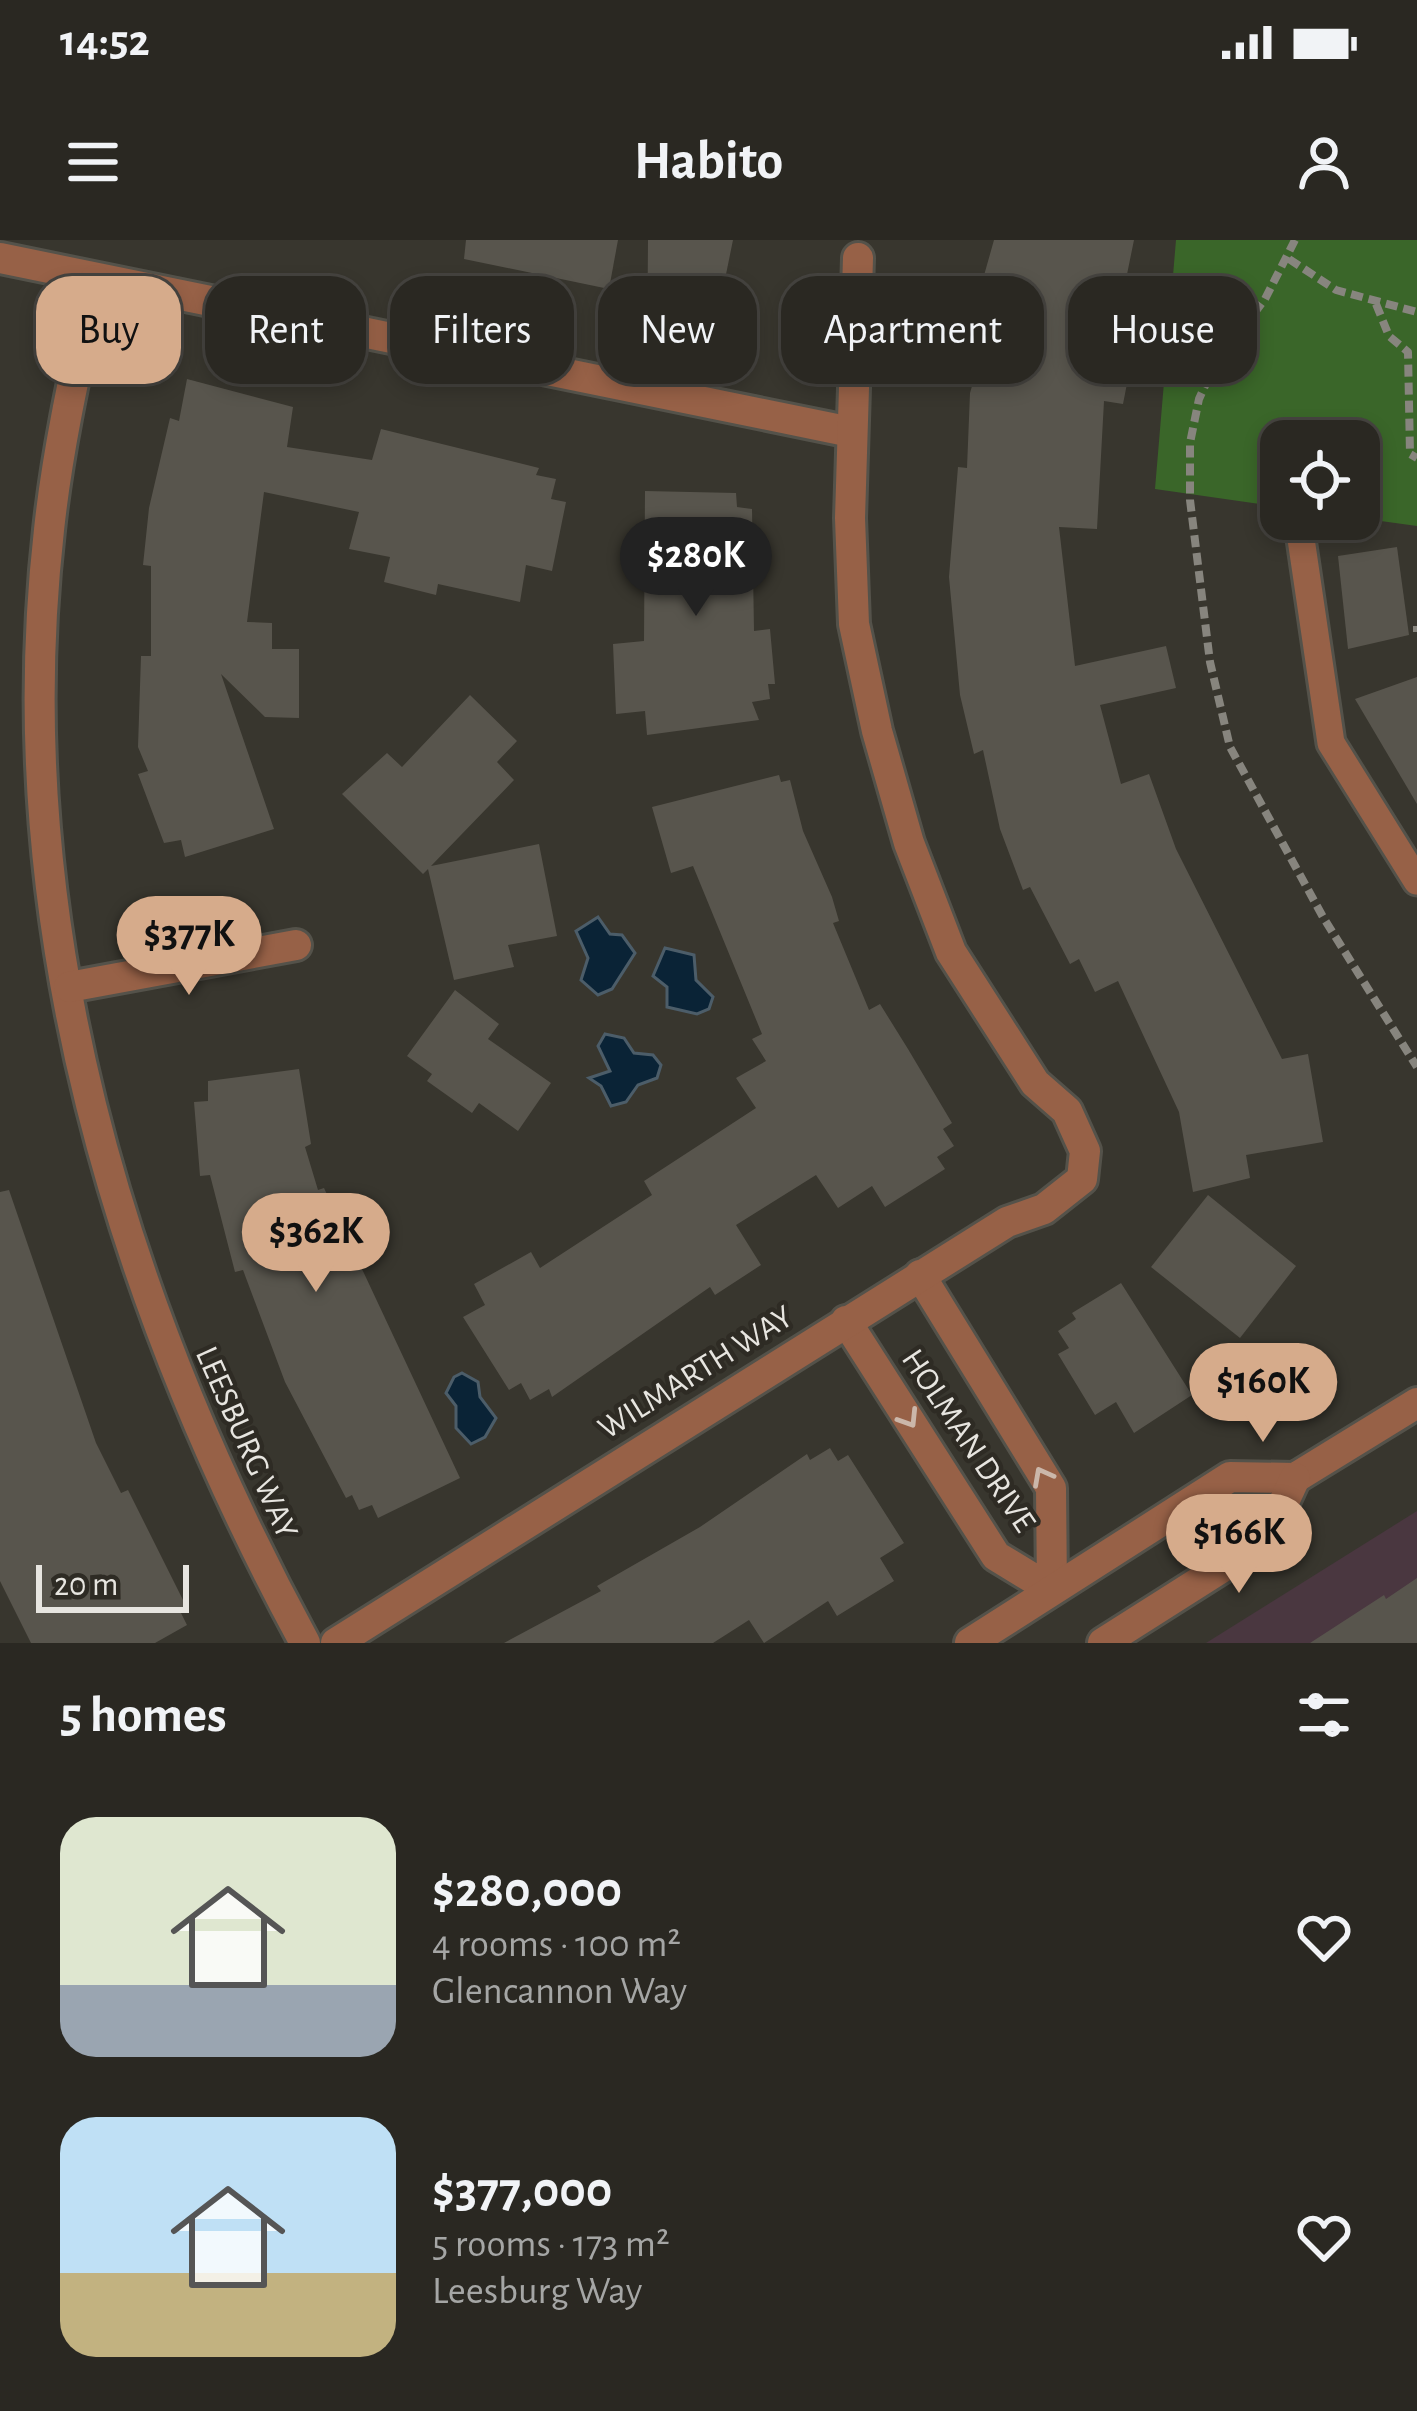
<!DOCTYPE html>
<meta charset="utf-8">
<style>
body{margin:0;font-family:"Alegreya Sans",sans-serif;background:#32302a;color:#f1f3f6;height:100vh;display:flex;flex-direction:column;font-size:45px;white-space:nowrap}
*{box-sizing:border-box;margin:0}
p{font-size:39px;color:#a5a6a5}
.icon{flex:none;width:66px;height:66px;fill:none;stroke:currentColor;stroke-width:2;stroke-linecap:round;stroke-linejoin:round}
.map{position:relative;height:1403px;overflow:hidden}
.sheet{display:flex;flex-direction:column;background:#2a2822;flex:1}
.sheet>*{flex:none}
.guide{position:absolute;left:36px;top:36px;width:1347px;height:108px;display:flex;gap:24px}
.buttons{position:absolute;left:1260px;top:180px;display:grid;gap:24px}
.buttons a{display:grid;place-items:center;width:120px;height:120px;border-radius:24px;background:#2a2822;box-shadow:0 6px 18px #0003,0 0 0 3px #464440;font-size:60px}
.scale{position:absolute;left:36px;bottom:30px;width:153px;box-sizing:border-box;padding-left:12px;border:6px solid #e7e5e0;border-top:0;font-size:33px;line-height:42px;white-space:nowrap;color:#e7e5e0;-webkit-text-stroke:9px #2e2b24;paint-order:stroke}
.price{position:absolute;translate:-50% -102px;padding:0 27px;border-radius:42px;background:#d6ab8b;color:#111;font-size:39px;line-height:78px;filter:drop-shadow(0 3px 6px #0008)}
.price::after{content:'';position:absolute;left:50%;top:72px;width:36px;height:27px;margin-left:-18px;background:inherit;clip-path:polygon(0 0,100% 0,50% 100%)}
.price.current{background:#222;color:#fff}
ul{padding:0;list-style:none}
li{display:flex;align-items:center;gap:36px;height:300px;padding:0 60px}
li span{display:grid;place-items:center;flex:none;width:336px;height:240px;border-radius:36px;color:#555}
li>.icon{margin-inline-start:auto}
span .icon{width:144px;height:144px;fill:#fffc;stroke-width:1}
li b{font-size:51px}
h2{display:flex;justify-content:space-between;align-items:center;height:144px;padding:0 60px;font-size:51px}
.pill{padding:0 42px;border-radius:36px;background:#2a2822;box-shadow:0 6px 18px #0003,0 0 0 3px #464440;font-size:42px;line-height:108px}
.pill.current{background:#d6ab8b;color:#111}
.status{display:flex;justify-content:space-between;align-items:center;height:84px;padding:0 60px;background:#2a2822;direction:ltr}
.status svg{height:33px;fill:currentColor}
header{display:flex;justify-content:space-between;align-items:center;height:156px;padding:0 60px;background:#2a2822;font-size:54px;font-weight:700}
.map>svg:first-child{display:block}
</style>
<div class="status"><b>14:52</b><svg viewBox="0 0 49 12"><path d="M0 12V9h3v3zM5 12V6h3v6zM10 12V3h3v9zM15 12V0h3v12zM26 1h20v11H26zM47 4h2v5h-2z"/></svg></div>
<header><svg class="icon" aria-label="menu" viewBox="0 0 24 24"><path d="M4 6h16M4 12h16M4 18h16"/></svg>Habito<svg class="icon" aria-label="person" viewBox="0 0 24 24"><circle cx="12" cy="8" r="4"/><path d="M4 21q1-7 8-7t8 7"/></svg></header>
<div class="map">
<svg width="1417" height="1403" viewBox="0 0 1417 1403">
<rect width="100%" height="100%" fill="#38362e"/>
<!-- industrial -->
<polygon fill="#4a3740" points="1417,1271 1417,1403 1206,1403"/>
<!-- green -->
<polygon fill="#3a6629" points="1176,0 1417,0 1417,286 1359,278 1359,201 1281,201 1281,267 1155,249"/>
<!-- water -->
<g fill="#0a2336" stroke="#4c5d69" stroke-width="3">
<polygon points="598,677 610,694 622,695 635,713 612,749 598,755 581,740 588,718 576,691"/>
<polygon points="665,708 694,715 696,740 713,757 709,769 697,774 667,767 667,747 653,736"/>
<polygon points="605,794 624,798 634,813 653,815 661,825 657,838 638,845 626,862 611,866 601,846 589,838 610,831 598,806"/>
<polygon points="462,1133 478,1142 480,1157 496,1178 485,1197 471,1204 456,1188 456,1166 446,1153 454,1137"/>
</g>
<!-- building -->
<g fill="#58554d">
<polygon points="466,0 618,0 609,49 464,19"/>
<polygon points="648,0 733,0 722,54 707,50 703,70 682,65 662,133 647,130"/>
<polygon points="994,0 1134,0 1114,98 1135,103 1123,164 1104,161 1097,289 1059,287 1075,426 1166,406 1176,448 1100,465 1121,544 1149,534 1176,609 1282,819 1308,814 1323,902 1246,915 1250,938 1193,952 1179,872 1118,741 1095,752 1079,719 1070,724 1030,647 1023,650 1000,589 983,510 974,514 960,455 949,337 958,227 967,228 970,153 979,122 971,120 993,41 983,39"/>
<polygon points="187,139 293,167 287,207 372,220 381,189 539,228 536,235 556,239 551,259 566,262 552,331 526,325 520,362 438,344 436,355 384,342 390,317 349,309 359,272 264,252 247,382 272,383 272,409 299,409 299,478 265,477 221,434 274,589 185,617 181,600 164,603 138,534 148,531 138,507 141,416 151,416 151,326 143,325 149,268 170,178 179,181"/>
<polygon points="645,251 736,253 737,267 752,269 754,391 770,389 775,444 768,444 770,459 752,462 759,480 647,495 645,471 616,474 613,404 644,401"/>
<polygon points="1397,307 1409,395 1348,409 1338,316"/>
<polygon points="1417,437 1417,564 1355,459"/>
<polygon points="470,455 517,501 497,522 514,540 431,626 539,604 557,696 508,705 514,727 454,740 428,629 423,634 342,554 387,513 402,527"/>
<polygon points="779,535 781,542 790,540 803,591 832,657 839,681 833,683 869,770 880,764 908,809 952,883 943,889 954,906 937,917 945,929 885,967 872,946 838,968 816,935 736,985 761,1025 715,1055 710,1047 552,1157 549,1149 530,1160 521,1143 509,1150 463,1077 485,1065 474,1044 531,1012 540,1028 652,955 644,941 756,868 736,838 766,821 752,799 762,794 693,626 671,633 652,567"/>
<polygon points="455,750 499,784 488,799 551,843 518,891 479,863 472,873 427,841 432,834 407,816"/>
<polygon points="299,829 311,904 305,907 318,950 324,948 460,1238 378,1278 372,1265 359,1270 352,1255 346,1258 285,1142 243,1030 235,1032 210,935 200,936 194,862 208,861 208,841"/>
<polygon points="9,950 96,1203 121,1253 128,1250 187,1368 180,1371 187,1385 155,1403 31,1403 0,1341 0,952"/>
<polygon points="1208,955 1296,1026 1240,1098 1151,1027"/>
<polygon points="1121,1043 1192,1155 1134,1193 1116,1162 1095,1175 1058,1114 1069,1108 1058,1091 1076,1079 1072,1073"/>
<polygon points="830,1208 838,1221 848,1215 904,1303 880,1318 894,1341 837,1376 828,1361 764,1403 749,1380 713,1403 504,1403 601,1351 597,1346 700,1287 807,1214 810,1220"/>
<polygon points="1417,1338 1417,1403 1310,1403 1384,1355 1386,1359"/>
</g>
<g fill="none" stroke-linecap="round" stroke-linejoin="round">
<defs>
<polyline id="service" points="1300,292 1331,503 1417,641"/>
<g id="minor">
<polyline points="0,18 851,192"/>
<path d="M 95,40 C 77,123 58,205 49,290 C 5,681 120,1062 305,1403"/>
<polyline points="69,747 296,705"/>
<polyline points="846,1081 996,1316 1052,1350 1051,1248 920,1035"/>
<polyline points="336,1403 1007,982 1044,969 1082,939 1085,911 1067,871 1035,843 951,712 909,603 877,491 854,384 850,278 858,18"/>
</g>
<g id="tertiary">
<polyline points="970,1403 1230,1237 1295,1238 1417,1163"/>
<polyline points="1103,1403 1267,1299 1295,1238"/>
</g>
</defs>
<!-- service casing -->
<use href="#service" stroke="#54524a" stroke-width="33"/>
<!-- minor casing -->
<use href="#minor" stroke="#54524a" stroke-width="36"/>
<!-- tertiary casing -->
<use href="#tertiary" stroke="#54524a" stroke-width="36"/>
<!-- path -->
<g stroke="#87857e" stroke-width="8" stroke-dasharray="12 6" stroke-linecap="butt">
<polyline points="1295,0 1265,59 1213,128 1199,159 1190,203 1190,260 1210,422 1230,507 1323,677 1417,827"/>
<polyline points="1289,19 1336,50 1417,72"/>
<polyline points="1376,64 1389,96 1408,112 1410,214 1417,218"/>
<polyline points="1417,386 1417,392"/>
</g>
<!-- service -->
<use href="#service" stroke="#976147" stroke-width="27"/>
<!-- minor -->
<use href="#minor" stroke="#976147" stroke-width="30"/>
<!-- tertiary -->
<use href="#tertiary" stroke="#976147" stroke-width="30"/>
</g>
<!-- one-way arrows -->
<defs><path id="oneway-chevron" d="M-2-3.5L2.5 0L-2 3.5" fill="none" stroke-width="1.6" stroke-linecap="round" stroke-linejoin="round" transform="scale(3)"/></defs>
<g stroke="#cbb7aa">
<use href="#oneway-chevron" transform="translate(909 1179) rotate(58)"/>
<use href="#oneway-chevron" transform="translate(1042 1236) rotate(-118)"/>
</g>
<g text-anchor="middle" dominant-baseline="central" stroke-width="9" stroke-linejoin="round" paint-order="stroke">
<!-- street labels -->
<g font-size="33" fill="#e7e5e0" stroke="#2e2b24">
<text transform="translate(696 1133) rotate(-32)">WILMARTH WAY</text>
<text transform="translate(968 1201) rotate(56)">HOLMAN DRIVE</text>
<text transform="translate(246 1203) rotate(66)">LEESBURG WAY</text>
</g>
</g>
</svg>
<div class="buttons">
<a><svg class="icon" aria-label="locate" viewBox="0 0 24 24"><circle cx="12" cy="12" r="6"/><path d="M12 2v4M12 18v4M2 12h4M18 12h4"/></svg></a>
</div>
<div class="scale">20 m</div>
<b class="price current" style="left:696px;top:379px">$280K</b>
<b class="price" style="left:189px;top:758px">$377K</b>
<b class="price" style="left:316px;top:1055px">$362K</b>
<b class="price" style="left:1263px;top:1205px">$160K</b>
<b class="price" style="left:1239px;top:1356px">$166K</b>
<div class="guide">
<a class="pill current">Buy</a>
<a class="pill">Rent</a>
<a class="pill">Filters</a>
<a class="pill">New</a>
<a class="pill">Apartment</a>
<a class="pill">House</a>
</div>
</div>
<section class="sheet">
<h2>5 homes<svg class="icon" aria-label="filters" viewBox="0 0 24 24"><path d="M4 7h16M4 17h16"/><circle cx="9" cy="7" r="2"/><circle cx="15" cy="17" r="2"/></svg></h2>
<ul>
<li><span style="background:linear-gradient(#dfe7d0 70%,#9aa5b1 0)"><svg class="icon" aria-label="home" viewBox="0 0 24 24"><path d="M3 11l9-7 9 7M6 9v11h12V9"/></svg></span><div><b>$280,000</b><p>4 rooms · 100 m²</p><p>Glencannon Way</p></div><svg class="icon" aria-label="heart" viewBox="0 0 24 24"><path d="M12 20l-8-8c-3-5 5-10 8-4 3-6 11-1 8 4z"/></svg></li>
<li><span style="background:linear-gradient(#bfe0f5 65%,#c2b280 0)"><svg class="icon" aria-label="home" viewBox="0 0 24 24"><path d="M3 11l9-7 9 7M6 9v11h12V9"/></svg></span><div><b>$377,000</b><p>5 rooms · 173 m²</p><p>Leesburg Way</p></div><svg class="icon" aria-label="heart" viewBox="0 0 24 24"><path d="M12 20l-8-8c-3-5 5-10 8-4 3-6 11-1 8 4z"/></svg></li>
</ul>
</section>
